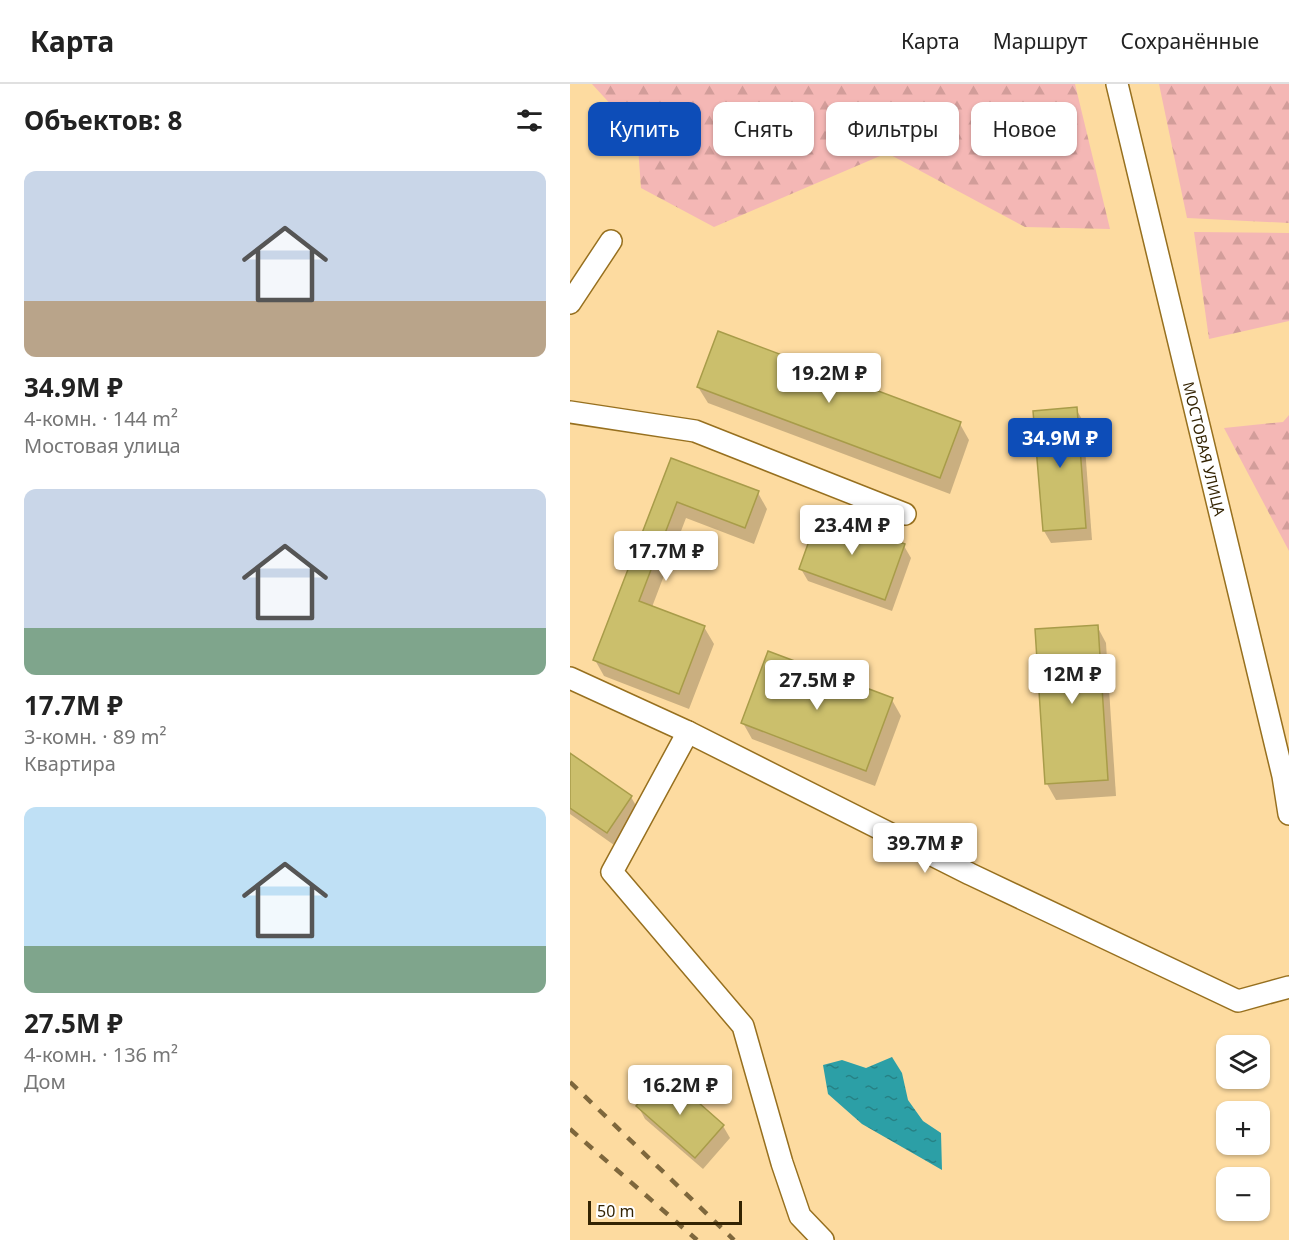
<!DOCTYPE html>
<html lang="ru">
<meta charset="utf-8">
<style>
body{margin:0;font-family:"Noto Sans",sans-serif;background:#f6f6f6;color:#222;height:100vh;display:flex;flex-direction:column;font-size:22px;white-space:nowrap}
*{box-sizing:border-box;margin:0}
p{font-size:20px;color:#767676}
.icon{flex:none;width:33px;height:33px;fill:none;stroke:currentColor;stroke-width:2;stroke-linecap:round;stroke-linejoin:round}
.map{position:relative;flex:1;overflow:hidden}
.panel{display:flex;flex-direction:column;background:#fff;width:570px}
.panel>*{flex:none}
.guide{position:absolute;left:18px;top:18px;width:570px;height:54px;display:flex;gap:12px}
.fabs{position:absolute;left:646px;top:951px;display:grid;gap:12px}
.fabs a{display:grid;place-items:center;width:54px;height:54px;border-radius:12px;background:#fff;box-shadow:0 2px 4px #0004;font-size:30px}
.scale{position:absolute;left:18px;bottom:15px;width:154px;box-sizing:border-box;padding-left:6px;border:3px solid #332302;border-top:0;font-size:16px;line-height:21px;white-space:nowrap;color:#332302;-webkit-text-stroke:4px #fff;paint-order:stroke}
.price{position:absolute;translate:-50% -51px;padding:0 14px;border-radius:6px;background:#fff;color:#222;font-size:20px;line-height:39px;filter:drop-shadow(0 2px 3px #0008)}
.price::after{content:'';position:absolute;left:50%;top:36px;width:18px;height:14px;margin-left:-9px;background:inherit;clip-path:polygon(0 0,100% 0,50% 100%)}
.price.selected{background:#0d4db8;color:#fff}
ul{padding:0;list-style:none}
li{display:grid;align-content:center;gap:12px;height:318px;padding:0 24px}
li span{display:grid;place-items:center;height:186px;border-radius:12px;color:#555}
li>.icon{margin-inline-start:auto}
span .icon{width:108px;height:108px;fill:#fffc;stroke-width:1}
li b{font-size:26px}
h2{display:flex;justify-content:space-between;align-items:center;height:72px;padding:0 24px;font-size:26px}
.pill{padding:0 21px;border-radius:12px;background:#fff;box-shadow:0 2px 4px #0004;font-size:21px;line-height:54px}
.pill.selected{background:#0d4db8;color:#fff}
header{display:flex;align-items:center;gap:36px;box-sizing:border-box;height:84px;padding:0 30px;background:#fff;border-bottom:2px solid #e0e0e0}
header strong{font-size:28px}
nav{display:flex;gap:33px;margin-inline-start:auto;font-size:21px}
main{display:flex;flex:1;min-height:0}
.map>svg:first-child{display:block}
</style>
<header>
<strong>Карта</strong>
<nav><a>Карта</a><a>Маршрут</a><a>Сохранённые</a></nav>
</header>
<main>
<section class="panel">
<h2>Объектов: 8<svg class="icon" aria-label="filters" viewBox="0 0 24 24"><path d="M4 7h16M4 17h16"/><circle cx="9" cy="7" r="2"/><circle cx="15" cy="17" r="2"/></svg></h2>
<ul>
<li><span style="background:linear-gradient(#c9d6e8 70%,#b9a48a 0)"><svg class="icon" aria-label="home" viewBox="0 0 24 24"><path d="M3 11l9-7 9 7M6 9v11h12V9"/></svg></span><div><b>34.9M ₽</b><p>4-комн. · 144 m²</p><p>Мостовая улица</p></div></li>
<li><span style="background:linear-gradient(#c9d6e8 75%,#7fa58c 0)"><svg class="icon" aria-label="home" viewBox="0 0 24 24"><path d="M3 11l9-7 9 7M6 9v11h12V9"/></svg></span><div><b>17.7M ₽</b><p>3-комн. · 89 m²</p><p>Квартира</p></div></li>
<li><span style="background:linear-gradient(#bfe0f5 75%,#7fa58c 0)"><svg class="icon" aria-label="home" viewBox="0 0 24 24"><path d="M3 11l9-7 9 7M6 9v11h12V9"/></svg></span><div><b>27.5M ₽</b><p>4-комн. · 136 m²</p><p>Дом</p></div></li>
</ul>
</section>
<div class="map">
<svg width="719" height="1156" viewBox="0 0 719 1156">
<defs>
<pattern id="forest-firs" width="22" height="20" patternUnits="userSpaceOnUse" patternTransform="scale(1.5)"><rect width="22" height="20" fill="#f4b7b5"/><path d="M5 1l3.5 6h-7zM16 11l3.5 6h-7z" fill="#d29d9a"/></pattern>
<pattern id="water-ripples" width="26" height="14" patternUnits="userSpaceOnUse" patternTransform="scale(1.5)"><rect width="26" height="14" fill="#2c9fa6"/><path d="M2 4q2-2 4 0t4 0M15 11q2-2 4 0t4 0" fill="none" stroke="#268185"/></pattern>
</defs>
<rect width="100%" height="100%" fill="#fddba0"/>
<!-- forest -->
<g fill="url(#forest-firs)">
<polygon points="22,0 505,0 540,145 455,143 317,69 144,143 71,104 67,49"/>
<polygon points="589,0 719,0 719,139 617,134"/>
<polygon points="624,148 719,149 719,237 639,255"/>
<polygon points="719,331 719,467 654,344 713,338"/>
</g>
<!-- water -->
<polygon fill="url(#water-ripples)" points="322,973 332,989 338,1016 353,1037 371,1049 372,1086 292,1040 258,1010 253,981 272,976 296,984"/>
<!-- shadow -->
<g fill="#0003">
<polygon points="128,303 390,340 399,356 380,410 138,319"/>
<polygon points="506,325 513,337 522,456 481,459 474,447"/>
<polygon points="102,376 188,409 197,425 184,460 116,434 82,523 134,543 144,560 119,625 34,592 25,576"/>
<polygon points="334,462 341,474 322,527 238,497 231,485"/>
<polygon points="527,542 536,559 546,712 486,716 477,700"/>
<polygon points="322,616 331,632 305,702 182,655 173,639"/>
<polygon points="0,671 61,713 68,725 44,761 0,730"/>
<polygon points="68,1022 153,1042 160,1054 133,1085 75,1035"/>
</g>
<!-- building -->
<g fill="#cbbf6c" stroke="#a89c49" stroke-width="1.5">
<polygon points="148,247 391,338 370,394 127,303"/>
<polygon points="507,323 516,444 473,447 463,327"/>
<polygon points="101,374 189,407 175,444 107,418 69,517 135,542 109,610 23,576"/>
<polygon points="249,429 335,460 315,516 229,485"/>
<polygon points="528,541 538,696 475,700 465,545"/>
<polygon points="198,567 323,614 296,687 171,639"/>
<polygon points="0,669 62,712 37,749 0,724"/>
<polygon points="95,989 154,1041 125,1074 66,1022"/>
</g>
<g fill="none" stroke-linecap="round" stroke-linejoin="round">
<defs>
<g id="minor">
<path id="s1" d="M 547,0 L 713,692 L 719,730"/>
<polyline points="0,219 41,157"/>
<polyline points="0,328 125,347 335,430"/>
<polyline points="0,594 118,648 400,790 668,917 719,903"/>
<polyline points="118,648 42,788 173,942 212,1079 230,1132 253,1156"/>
</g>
</defs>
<!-- minor casing -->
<use href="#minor" stroke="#97701f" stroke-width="24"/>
<!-- minor -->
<use href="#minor" stroke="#fff" stroke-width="21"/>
<!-- rail -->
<g stroke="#7e673c" stroke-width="4.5" stroke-dasharray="10 10" stroke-linecap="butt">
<polyline points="0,998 164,1156"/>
<polyline points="0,1045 127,1156"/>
</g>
</g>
<g text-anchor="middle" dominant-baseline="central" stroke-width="4.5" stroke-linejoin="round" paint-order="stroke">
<!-- street labels -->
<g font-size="15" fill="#332302" stroke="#fff">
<text stroke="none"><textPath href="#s1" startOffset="375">МОСТОВАЯ УЛИЦА</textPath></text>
</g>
</g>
</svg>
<div class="fabs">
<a><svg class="icon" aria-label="layers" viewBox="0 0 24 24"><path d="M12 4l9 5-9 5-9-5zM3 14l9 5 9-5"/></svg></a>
<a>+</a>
<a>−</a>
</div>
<div class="scale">50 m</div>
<b class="price" style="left:259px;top:320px">19.2M ₽</b>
<b class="price selected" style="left:490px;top:385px">34.9M ₽</b>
<b class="price" style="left:282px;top:472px">23.4M ₽</b>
<b class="price" style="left:96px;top:498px">17.7M ₽</b>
<b class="price" style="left:502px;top:621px">12M ₽</b>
<b class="price" style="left:247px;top:627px">27.5M ₽</b>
<b class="price" style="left:355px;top:790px">39.7M ₽</b>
<b class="price" style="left:110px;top:1032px">16.2M ₽</b>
<div class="guide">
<a class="pill selected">Купить</a>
<a class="pill">Снять</a>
<a class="pill">Фильтры</a>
<a class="pill">Новое</a>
</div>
</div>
</main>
